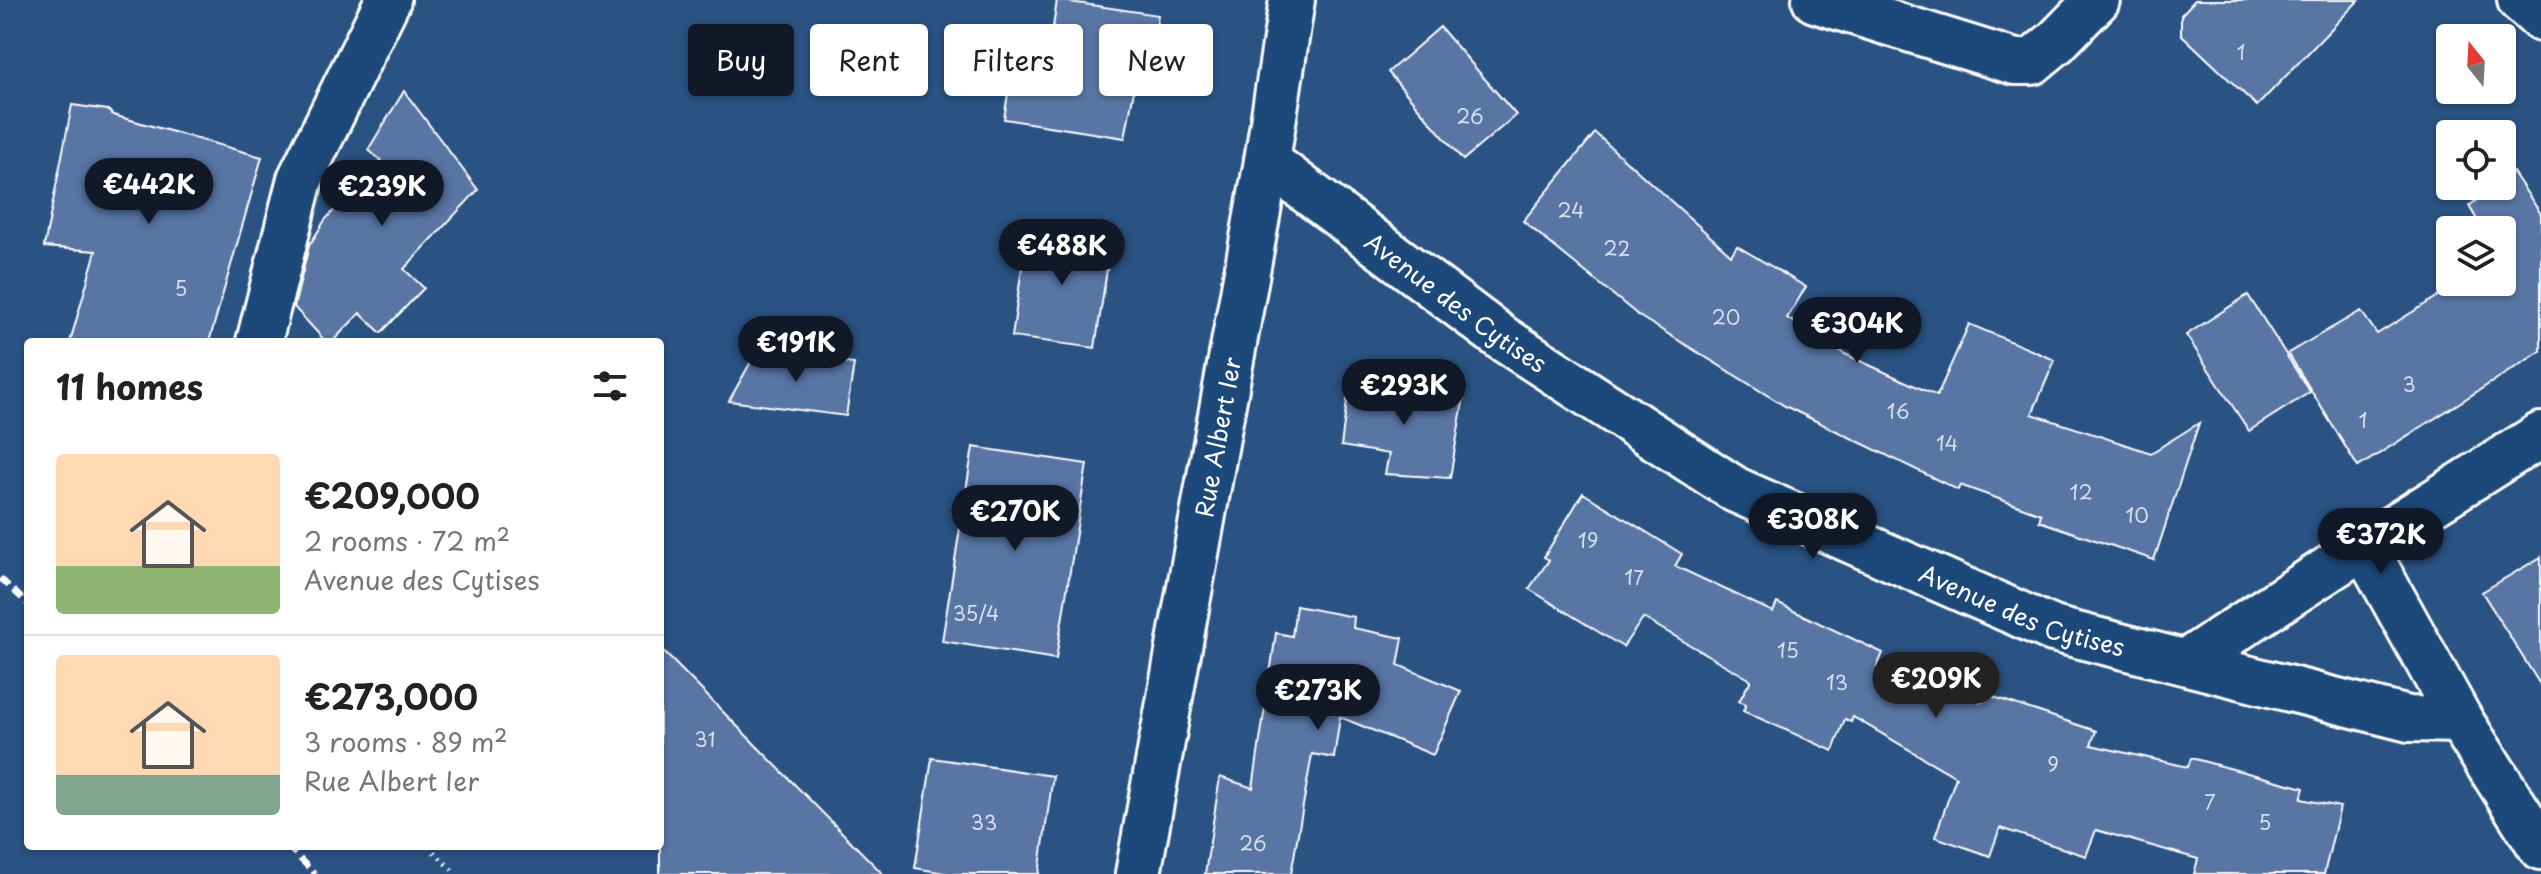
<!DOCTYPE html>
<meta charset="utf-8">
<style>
body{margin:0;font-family:"Playpen Sans",sans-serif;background:#f6f6f6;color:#222;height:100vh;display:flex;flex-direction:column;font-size:30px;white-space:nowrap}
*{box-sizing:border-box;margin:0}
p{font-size:26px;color:#767676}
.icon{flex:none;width:44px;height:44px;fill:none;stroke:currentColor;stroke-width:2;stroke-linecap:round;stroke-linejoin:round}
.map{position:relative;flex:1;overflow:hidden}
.panel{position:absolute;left:24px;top:338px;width:640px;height:512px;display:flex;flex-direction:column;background:#fff;border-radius:8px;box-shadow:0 2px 6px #0004}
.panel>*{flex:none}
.top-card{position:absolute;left:688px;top:24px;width:760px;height:72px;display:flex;gap:16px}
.needle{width:52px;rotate:342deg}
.tools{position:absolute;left:2436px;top:24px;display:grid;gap:16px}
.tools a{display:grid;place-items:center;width:80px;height:80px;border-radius:8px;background:#fff;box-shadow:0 2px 6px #0004;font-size:40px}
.price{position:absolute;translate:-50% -68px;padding:0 18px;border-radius:28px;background:#111827;color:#fff;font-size:26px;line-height:52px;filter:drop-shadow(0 2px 4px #0008)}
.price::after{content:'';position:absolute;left:50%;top:48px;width:24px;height:18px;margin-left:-12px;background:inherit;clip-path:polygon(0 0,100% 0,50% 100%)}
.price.selected{background:#222;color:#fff}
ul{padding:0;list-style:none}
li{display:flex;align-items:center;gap:24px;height:200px;padding:0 32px}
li+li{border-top:2px solid #e0e0e0}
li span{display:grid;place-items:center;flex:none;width:224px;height:160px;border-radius:8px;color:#555}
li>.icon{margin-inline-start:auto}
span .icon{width:96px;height:96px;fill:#fffc;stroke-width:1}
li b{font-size:34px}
h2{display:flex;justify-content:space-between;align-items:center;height:96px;padding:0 32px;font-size:34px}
.tag{padding:0 28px;border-radius:8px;background:#fff;box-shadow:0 2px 6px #0004;font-size:28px;line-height:72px}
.tag.selected{background:#111827;color:#fff}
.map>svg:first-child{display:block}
</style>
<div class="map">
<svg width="2541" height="874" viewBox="0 0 2541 874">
<rect width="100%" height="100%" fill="#2a5282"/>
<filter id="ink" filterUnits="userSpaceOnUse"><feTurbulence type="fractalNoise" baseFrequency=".0125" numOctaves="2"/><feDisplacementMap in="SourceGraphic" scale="16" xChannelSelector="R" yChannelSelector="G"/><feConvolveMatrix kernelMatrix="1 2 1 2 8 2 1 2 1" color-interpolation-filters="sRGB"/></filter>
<g filter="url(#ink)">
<!-- building -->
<g fill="#5974a4" stroke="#fff" stroke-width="2">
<polygon points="1057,0 1158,15 1150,70 1138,69 1125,138 1004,119 1017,35 1049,55"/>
<polygon points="2195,0 2359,0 2257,106 2181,34 2181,15"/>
<polygon points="1440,27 1516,115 1463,160 1388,72"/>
<polygon points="404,91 478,190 404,269 424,288 381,333 360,313 332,342 326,342 294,307 309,246 325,220 381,160 368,150"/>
<polygon points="72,105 108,110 113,115 262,157 209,342 70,342 96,251 44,247"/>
<polygon points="1595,133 1731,255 1737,246 1806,287 1787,318 1845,354 1937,396 1969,324 2055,360 2032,414 2151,453 2199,423 2154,560 2039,521 2041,514 1960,485 1958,490 1785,406 1639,316 1523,221"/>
<polygon points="2513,172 2541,214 2541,351 2358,467 2288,353 2361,311 2377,334 2461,282 2515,282 2502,261 2502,230 2483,230 2469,206 2495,186 2502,186 2502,181"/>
<polygon points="1028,226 1112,237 1095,348 1012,337"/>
<polygon points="2248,295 2310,392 2249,431 2186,335"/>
<polygon points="757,351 854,364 846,416 729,401"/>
<polygon points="1350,378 1464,396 1450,478 1385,474 1389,454 1341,446"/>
<polygon points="973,447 1087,464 1056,659 942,641"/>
<polygon points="1583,493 1682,554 1675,566 1773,612 1777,603 1883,653 1877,667 1982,702 1985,694 2096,731 2091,745 2188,767 2191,758 2304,788 2301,799 2340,807 2324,874 2194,874 2198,859 2096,830 2086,856 2000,828 1990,856 1935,837 1956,777 1853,717 1851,722 1845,719 1833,751 1743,711 1746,704 1739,701 1751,680 1643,618 1623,647 1529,589 1549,560 1544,557"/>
<polygon points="2541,557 2541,686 2482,592"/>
<polygon points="1296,606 1354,617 1353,628 1403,638 1398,665 1461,691 1433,755 1340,717 1334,758 1312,754 1291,874 1205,874 1220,777 1253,788 1276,633 1292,636"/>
<polygon points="660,648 883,874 660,874"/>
<polygon points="932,758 1053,776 1039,874 950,874 915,868"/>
</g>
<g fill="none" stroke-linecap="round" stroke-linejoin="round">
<defs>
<g id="minor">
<polyline points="1815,0 2015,62 2032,62 2056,42 2097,0"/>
<polyline points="2520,0 2541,19"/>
<path id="s1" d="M 1267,161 L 1502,338 L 1736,490 L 2053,629 L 2409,719 L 2460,720"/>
<polyline points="259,342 300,179 388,0"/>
<polyline points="2364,546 2460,720 2541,847"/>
<polyline points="2186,662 2364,546 2541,435"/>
<path id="s2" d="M 1138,874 L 1267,161 L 1292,0"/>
</g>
</defs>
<!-- minor casing -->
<use href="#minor" stroke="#fff" stroke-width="50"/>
<!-- path -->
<polyline stroke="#fff" stroke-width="5" stroke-dasharray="2 6" stroke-linecap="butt" points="428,846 456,874"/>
<!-- minor -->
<use href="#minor" stroke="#1f4a7a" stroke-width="44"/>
<!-- rail -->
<g stroke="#fff" stroke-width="6" stroke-dasharray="12 6" stroke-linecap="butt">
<polyline points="0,578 28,604"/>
<polyline points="287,846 315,874"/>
</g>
</g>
</g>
<g text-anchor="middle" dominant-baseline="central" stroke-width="6" stroke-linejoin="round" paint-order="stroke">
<!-- number labels -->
<g font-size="20" fill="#d6dce8">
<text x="2241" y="52">1</text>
<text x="1470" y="116">26</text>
<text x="1571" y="210">24</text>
<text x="1617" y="248">22</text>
<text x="181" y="288">5</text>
<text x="1726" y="317">20</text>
<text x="2409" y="384">3</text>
<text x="1898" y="411">16</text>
<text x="2363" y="420">1</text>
<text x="1947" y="443">14</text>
<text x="2081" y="492">12</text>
<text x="2137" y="515">10</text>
<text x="1588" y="540">19</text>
<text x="1634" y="577">17</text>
<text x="976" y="613">35/4</text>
<text x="1788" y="650">15</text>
<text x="1837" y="682">13</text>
<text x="705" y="739">31</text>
<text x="2053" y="764">9</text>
<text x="2210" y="802">7</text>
<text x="984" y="822">33</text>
<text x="2265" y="822">5</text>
<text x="1253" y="843">26</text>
</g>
<!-- street labels -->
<g font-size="24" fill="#fff" stroke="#1f4a7a">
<text stroke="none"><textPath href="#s1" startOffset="236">Avenue des Cytises</textPath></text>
<text stroke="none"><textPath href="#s2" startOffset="444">Rue Albert Ier</textPath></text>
<text stroke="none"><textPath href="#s1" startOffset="884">Avenue des Cytises</textPath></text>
</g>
</g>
</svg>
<div class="tools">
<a><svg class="needle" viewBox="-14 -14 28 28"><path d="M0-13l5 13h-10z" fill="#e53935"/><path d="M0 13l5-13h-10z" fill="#767676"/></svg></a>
<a><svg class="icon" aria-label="locate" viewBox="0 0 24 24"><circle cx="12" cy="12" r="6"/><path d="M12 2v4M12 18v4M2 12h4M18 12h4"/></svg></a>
<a><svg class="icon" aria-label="layers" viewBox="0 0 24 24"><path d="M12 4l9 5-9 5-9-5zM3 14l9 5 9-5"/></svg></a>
</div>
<b class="price" style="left:149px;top:226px">€442K</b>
<b class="price" style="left:382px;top:228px">€239K</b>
<b class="price" style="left:1062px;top:287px">€488K</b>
<b class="price" style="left:1857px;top:365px">€304K</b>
<b class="price" style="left:796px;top:384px">€191K</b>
<b class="price" style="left:1404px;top:427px">€293K</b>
<b class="price" style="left:1015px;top:553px">€270K</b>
<b class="price" style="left:1813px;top:561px">€308K</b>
<b class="price" style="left:2381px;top:576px">€372K</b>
<b class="price selected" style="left:1936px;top:720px">€209K</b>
<b class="price" style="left:1318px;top:732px">€273K</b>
<div class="top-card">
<a class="tag selected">Buy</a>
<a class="tag">Rent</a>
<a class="tag">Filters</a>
<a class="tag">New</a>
</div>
<section class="panel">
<h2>11 homes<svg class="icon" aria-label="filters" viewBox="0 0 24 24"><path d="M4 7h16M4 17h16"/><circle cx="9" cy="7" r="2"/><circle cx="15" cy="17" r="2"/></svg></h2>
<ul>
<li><span style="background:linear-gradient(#ffd9b3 70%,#8fb573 0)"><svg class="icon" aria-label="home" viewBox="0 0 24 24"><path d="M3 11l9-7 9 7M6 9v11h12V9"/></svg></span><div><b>€209,000</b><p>2 rooms · 72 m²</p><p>Avenue des Cytises</p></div></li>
<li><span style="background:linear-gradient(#ffd9b3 75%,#7fa58c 0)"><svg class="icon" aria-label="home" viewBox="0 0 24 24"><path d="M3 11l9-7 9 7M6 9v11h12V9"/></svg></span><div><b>€273,000</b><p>3 rooms · 89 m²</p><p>Rue Albert Ier</p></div></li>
</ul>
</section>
</div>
